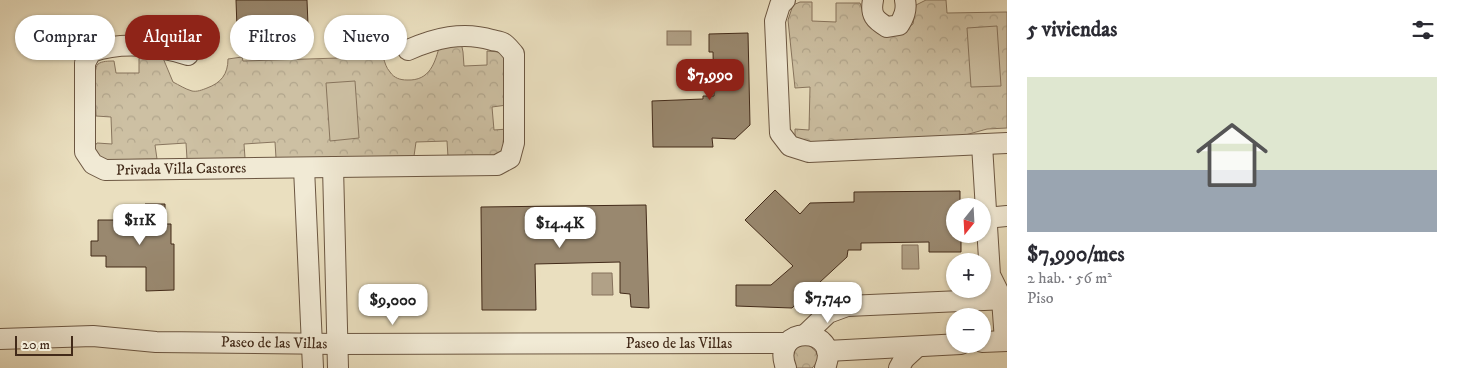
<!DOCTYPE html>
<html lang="es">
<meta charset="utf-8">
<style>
body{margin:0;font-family:"IM FELL DW Pica",serif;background:#f7f7f7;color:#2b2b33;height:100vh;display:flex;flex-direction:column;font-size:19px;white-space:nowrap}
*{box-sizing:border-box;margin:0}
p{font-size:16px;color:#7c7c81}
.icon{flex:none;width:28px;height:28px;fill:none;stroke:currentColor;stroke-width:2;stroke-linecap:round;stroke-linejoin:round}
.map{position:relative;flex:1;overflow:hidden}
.drawer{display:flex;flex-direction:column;background:#fff;width:450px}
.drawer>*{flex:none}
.guide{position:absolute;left:15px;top:15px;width:475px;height:45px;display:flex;gap:10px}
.needle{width:32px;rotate:198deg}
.controls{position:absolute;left:946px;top:198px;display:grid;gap:10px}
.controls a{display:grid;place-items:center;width:45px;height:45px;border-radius:50%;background:#fff;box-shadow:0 1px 4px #0004;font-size:25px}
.scale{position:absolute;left:15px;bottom:12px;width:58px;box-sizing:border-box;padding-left:5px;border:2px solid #422a19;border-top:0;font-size:14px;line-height:18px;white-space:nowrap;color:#422a19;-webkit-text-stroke:4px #f1ead5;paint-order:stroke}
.price{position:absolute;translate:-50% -42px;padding:0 11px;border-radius:10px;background:#fff;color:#222;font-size:16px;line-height:32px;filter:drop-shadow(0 1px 2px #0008)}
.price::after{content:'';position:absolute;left:50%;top:30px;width:15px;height:11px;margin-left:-8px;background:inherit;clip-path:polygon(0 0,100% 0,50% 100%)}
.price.on{background:#8f2418;color:#fff}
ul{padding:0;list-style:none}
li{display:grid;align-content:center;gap:10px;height:265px;padding:0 20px}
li+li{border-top:1px solid #e1e1e2}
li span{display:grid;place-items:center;height:155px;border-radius:0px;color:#555}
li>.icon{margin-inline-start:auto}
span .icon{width:90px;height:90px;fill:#fffc;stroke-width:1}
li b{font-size:21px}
h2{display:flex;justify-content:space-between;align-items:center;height:60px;padding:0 20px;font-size:21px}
.chip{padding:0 18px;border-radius:22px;background:#fff;box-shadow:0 1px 4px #0004;font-size:18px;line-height:45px}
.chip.on{background:#8f2418;color:#fff}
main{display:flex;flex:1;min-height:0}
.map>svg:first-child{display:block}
</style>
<main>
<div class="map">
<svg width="1007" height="368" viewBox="0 0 1007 368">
<defs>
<pattern id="forest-crowns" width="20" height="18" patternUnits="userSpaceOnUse" patternTransform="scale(1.25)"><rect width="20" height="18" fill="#cdc0a3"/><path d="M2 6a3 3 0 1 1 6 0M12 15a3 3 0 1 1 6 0" fill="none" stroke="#b1a58c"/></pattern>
</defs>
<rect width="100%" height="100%" fill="#eadfbf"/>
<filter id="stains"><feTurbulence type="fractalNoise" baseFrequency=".004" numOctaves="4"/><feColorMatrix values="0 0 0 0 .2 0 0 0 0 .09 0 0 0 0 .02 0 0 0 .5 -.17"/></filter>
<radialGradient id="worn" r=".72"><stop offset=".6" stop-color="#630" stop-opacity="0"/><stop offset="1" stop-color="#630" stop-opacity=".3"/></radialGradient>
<!-- forest -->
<g fill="url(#forest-crowns)" stroke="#88755e">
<path d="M 926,0 L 946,0 L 947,13 L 1007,12 L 1007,128 L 987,129 L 958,137 L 811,147 L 795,139 L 795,129 L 809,130 L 810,87 L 795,88 L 788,20 L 793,5 L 800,2 L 812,2 L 812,21 L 836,22 L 836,3 L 860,3 C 870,35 884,47 913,24 L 916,5 Z"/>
<path d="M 461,42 L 463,52 L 464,66 L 487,65 L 487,51 L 500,52 L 505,54 L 507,105 L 492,107 L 494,130 L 508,129 L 500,157 L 448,157 L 447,141 L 416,142 L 414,156 L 276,158 L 275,142 L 244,144 L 245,158 L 187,159 L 186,143 L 155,145 L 157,159 L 102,160 L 100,158 L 94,147 L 97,143 L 112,144 L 111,117 L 96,116 C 96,106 92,70 98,64 C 102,61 109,61 114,61 L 116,73 L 139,73 L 139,59 L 141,55 L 163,58 L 173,82 C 179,85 185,89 192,91 C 197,92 202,90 207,88 C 221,83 228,74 228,59 L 242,57 L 243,61 L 339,58 L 339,48 C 348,47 367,44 374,47 C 386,53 382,63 390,72 C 394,78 400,80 407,80 C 430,81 435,63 440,44 Z"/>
<path d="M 806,343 C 817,351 823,357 812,368 L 796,368 L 792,364 L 795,346 Z"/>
</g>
<!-- garden -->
<g fill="#cdc0a3" stroke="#88755e">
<polygon points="997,26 1001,86 971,87 967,28"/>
<polygon points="355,81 359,138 330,141 326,83"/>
</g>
<!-- water -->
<g fill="#b1a187" stroke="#85715b">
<rect x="667" y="31" width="24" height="14"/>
<polygon points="902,245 918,245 919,269 902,269"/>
<polygon points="592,273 612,273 613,295 592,295"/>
</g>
<!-- building -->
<g fill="#99886f" stroke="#422a19">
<polygon points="236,0 307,0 309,50 288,50 288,26 237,28"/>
<polygon points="748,33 750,125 735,139 712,138 713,147 653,147 652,101 703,99 703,96 714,96 713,52 709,52 709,34"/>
<polygon points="775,190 800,214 810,203 854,202 854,192 960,191 960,206 955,206 955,234 961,234 961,252 929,252 929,242 861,243 861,250 848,250 847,257 792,308 736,306 736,285 771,285 793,266 745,220"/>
<polygon points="145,204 165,204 165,224 171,224 171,244 174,244 174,290 146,291 146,267 106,267 106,256 91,256 91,241 98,241 98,220 145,220"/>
<polygon points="646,205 649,308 631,307 630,294 620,293 620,262 535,264 536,310 482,310 481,207"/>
</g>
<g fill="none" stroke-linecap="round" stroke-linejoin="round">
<defs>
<g id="minor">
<polyline points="785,0 780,5 775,21 780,133 790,146 809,152 1007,143"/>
<path d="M 873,0 C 870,15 875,20 887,27 L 899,25 C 904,17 907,10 905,0"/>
<path d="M 188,55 C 156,45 123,41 91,52 L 85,63 L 85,152 L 93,164 L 105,170 L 497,165 L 510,158 L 514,143 L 514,54 C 511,51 507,45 503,43 C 500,41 496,41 492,40 C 463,31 435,38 408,50"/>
<polyline points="982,145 990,275 1002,299 1005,341"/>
<polyline points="333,167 338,368"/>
<polyline points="304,168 313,368"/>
<polyline points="986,218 1007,216"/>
<polyline points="805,335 828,313 847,306 1007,299"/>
<polyline points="0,339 93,336 156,342 338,344 787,343"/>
<polyline points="982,342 1007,341"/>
<polyline points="827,351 961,344"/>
<path d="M 786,368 C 769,323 843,326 825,368"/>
<polyline points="899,368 904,359 917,347"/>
</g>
</defs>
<!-- minor casing -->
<use href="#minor" stroke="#6c5742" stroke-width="22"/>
<!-- minor -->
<use href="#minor" stroke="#f1ead5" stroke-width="20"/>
</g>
<g text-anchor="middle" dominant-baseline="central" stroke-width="5" stroke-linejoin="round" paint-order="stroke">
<!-- street labels -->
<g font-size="15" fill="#422a19" stroke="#f1ead5">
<text transform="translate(181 169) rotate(-1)">Privada Villa Castores</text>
<text transform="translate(274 343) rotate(1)">Paseo de las Villas</text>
<text x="679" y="343">Paseo de las Villas</text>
</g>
</g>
<rect width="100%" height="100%" filter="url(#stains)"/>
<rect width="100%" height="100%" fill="url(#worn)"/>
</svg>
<div class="controls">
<a><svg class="needle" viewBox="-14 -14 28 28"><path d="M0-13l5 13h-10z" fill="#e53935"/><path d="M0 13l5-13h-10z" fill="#7c7c81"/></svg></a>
<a>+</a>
<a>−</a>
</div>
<div class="scale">20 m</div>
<b class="price on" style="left:710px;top:101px">$7,990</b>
<b class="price" style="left:140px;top:246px">$11K</b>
<b class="price" style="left:560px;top:249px">$14.4K</b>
<b class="price" style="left:828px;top:324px">$7,740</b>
<b class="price" style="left:393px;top:326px">$9,000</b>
<div class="guide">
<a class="chip">Comprar</a>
<a class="chip on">Alquilar</a>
<a class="chip">Filtros</a>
<a class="chip">Nuevo</a>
</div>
</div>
<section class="drawer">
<h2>5 viviendas<svg class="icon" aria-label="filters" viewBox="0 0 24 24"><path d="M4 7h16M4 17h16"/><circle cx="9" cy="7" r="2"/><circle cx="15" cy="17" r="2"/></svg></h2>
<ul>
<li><span style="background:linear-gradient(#dfe7d0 60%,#9aa5b1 0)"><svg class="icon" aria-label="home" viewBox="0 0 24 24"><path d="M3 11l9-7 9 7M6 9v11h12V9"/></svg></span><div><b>$7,990/mes</b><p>2 hab. · 56 m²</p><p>Piso</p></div></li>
</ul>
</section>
</main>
